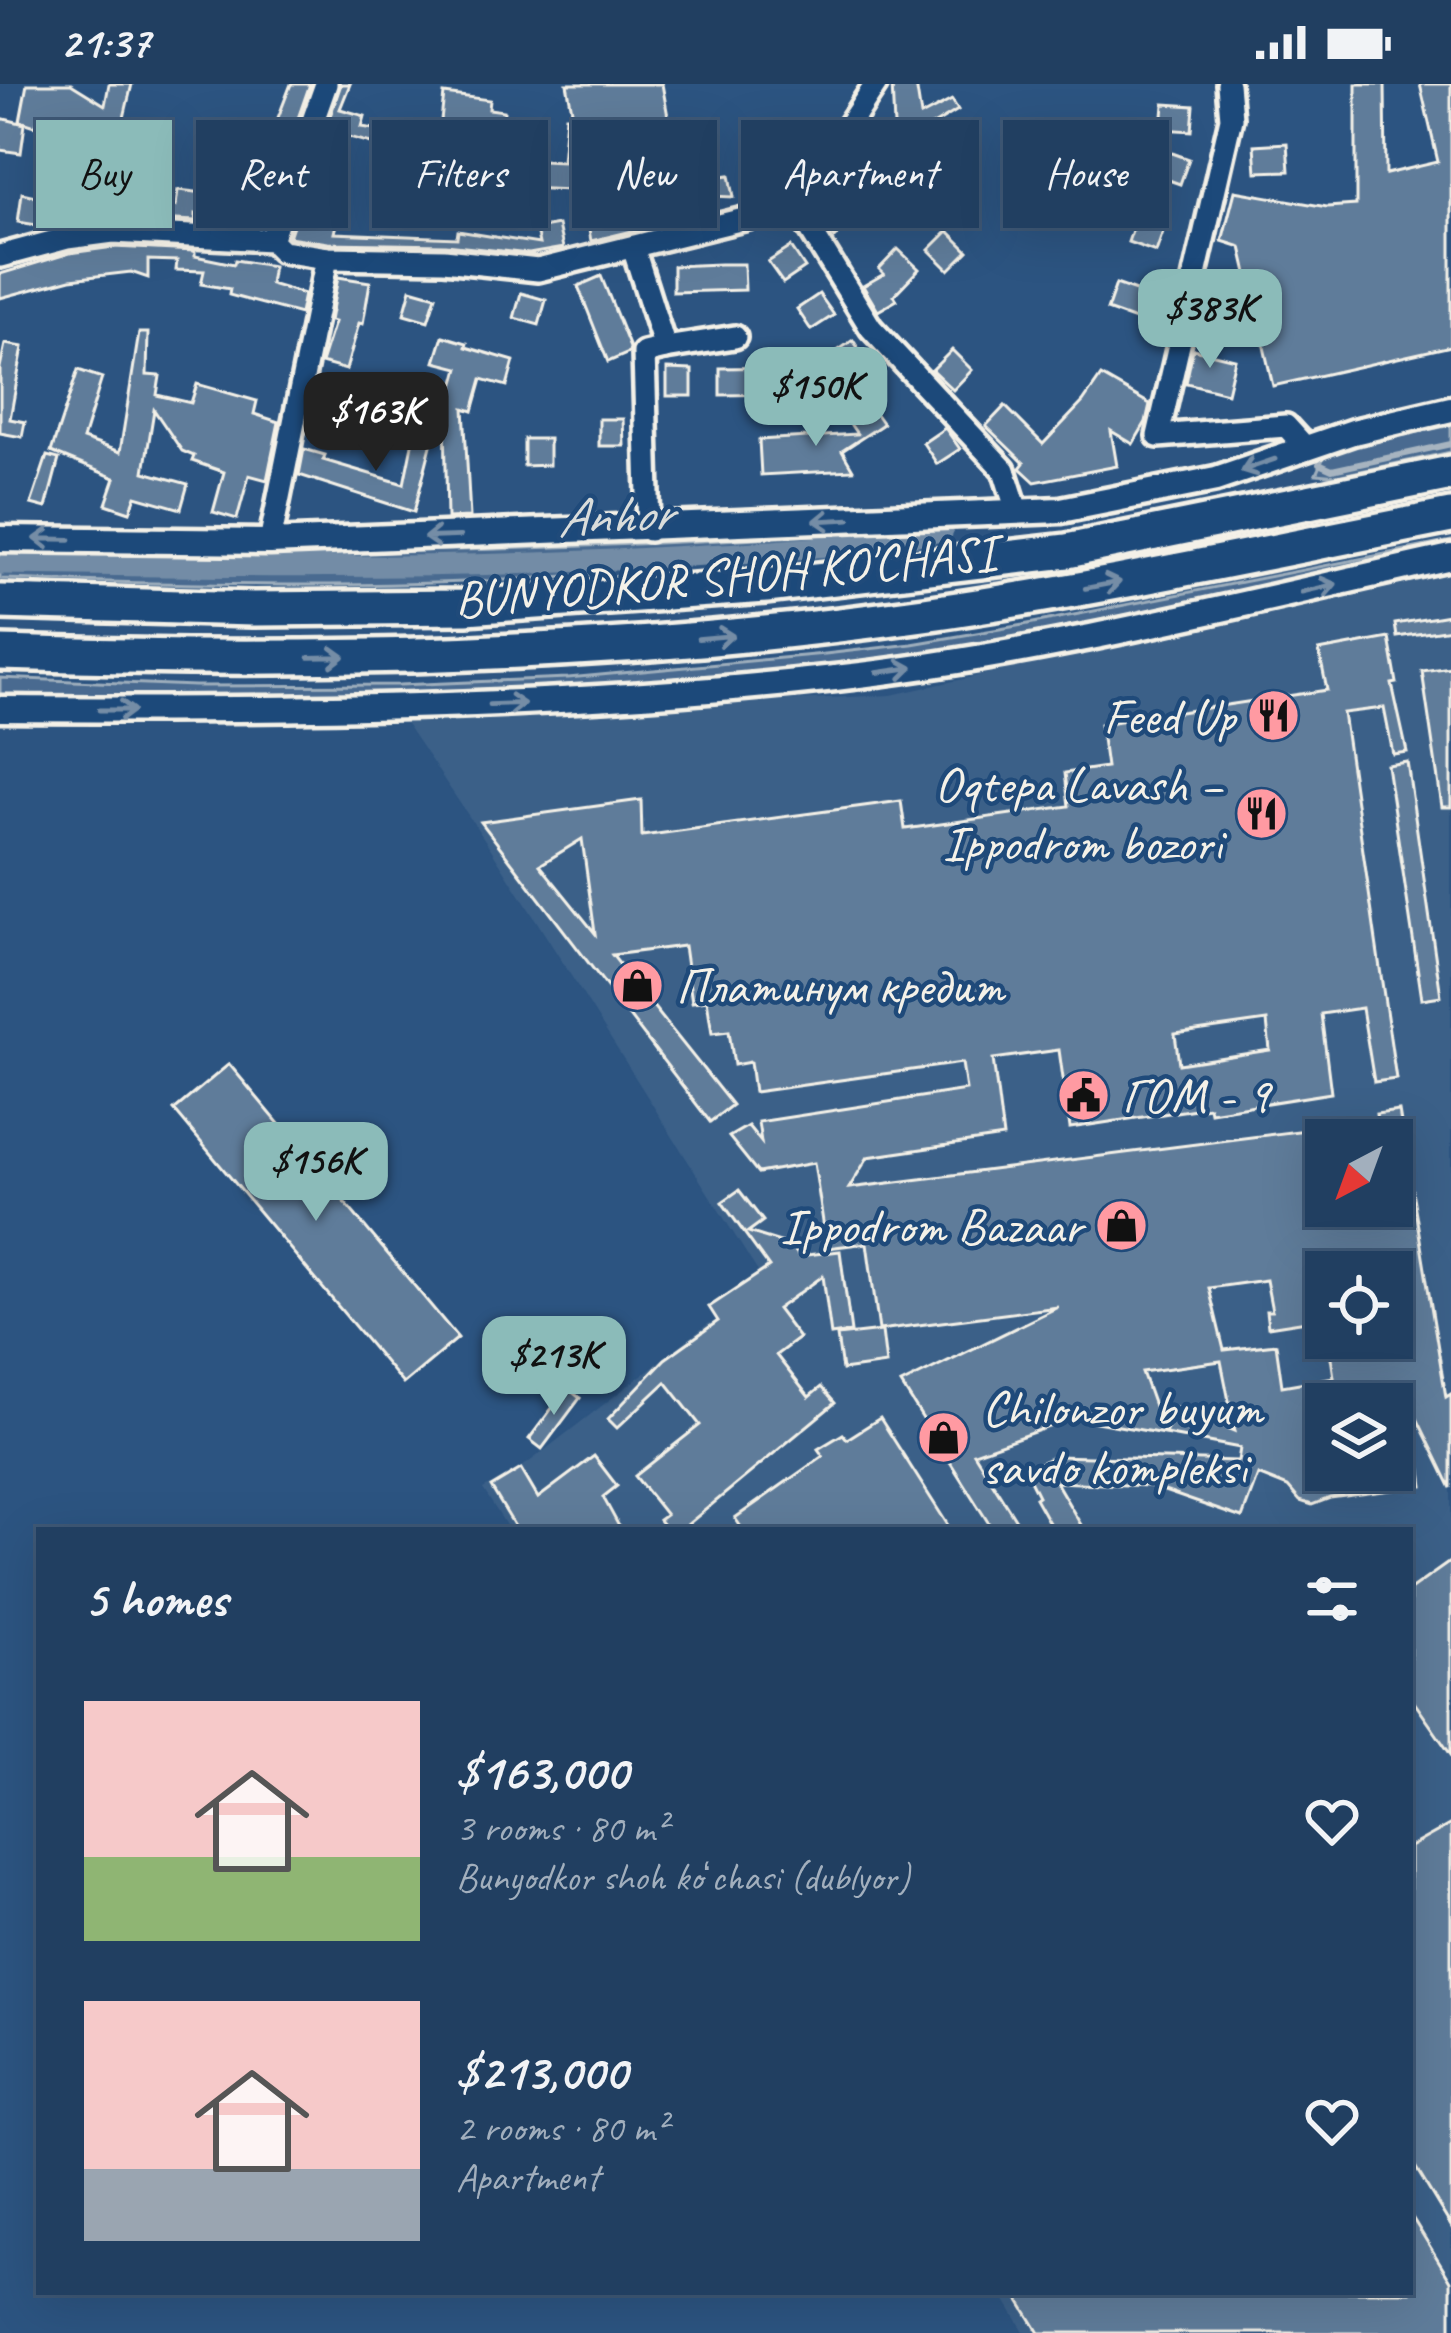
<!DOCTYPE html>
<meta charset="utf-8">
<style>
body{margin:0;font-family:Caveat,sans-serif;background:#2d4a6a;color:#f1f3f6;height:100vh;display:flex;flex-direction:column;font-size:45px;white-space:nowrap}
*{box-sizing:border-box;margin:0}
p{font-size:39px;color:#a2afbd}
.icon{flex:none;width:66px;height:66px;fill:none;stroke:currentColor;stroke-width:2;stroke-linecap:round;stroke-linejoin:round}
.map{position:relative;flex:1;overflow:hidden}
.details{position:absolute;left:36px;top:1443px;width:1377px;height:768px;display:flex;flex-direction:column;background:#213f61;border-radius:0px;box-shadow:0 12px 48px #0002,0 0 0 3px #3e5876}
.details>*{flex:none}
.top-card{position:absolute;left:36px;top:36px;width:1380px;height:108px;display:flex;gap:24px}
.needle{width:78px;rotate:221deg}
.tools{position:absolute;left:1305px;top:1035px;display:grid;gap:24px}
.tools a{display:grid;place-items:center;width:108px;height:108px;border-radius:0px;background:#213f61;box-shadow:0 12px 48px #0002,0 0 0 3px #3e5876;font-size:60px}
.price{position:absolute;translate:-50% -102px;padding:0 27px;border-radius:24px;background:#8bbbb9;color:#111;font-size:39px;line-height:78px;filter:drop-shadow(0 3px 6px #0008)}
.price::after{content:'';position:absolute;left:50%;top:72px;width:36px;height:27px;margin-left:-18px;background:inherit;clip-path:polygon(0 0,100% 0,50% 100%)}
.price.current{background:#222;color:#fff}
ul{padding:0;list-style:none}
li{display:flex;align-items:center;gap:36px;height:300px;padding:0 48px}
li span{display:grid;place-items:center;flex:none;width:336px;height:240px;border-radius:0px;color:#555}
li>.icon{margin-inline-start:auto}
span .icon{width:144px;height:144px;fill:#fffc;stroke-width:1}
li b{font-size:51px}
h2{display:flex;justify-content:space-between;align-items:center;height:144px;padding:0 48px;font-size:51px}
.pill{padding:0 42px;border-radius:0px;background:#213f61;box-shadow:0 12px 48px #0002,0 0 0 3px #3e5876;font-size:42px;line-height:108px}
.pill.current{background:#8bbbb9;color:#111}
.status{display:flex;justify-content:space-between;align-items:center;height:84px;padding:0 60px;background:#213f61;direction:ltr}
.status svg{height:33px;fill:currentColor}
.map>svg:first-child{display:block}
</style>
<div class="status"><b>21:37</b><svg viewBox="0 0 49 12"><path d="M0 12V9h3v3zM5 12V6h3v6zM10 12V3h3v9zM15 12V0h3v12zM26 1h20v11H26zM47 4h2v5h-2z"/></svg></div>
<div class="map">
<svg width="1451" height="2249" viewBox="0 0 1451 2249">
<rect width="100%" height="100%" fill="#2c5481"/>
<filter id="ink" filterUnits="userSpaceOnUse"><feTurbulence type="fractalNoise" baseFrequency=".00833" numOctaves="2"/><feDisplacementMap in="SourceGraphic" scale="24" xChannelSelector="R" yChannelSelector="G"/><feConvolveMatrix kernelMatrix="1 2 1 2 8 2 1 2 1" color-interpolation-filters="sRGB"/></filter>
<g filter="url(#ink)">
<!-- built -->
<path fill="#3b6088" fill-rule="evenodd" d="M 1451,487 L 1451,2249 L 1025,2249 L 1000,2208 L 1410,2208 L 1410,1446 L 509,1446 L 483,1405 L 528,1379 L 709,1239 L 727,1235 L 770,1207 L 491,765 L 403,635 L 891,611 ZM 1326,1056 L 1392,1056 L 1392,1122 L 1326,1122 ZM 1326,1188 L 1392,1188 L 1392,1254 L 1326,1254 ZM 1326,1320 L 1392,1320 L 1392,1386 L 1326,1386 Z"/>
<!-- green -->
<g fill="#496b90" stroke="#9eaebc" stroke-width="3">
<polygon points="1451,341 1451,368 1337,392 1316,390 1323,375 1334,366"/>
<path d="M 914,444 L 919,448 L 833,460 L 609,474 L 603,489 C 402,507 201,501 0,495 L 0,471 C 305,471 610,467 914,444 Z"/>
<path d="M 1451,457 L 1451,463 C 1273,501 1096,542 916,570 C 613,615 306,616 0,610 L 0,594 L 195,602 L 399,601 L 568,594 L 825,570 L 912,560 L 1023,541 Z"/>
</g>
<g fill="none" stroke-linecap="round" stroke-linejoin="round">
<!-- stream -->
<polyline stroke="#a7b4c0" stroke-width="6" points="1319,380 1332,386 1451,360"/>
<!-- canal -->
<path stroke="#738ca6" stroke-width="21" d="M 0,480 C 217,483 434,486 651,474 C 749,469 846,464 943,447"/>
</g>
<!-- building -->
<g fill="#5e7b9a" stroke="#f4f1e8" stroke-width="3" fill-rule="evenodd">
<polygon points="27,0 71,0 105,21 109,0 132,0 119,55 153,57 152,83 110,80 111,55 117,55 71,45 67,52 37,38 35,42 20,37"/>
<polygon points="291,0 310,0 261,140 196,130 196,137 116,133 116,120 176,122 178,106 247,114"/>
<polygon points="341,0 350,0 340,25 365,32 362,43 439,55 444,10 490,16 489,25 504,27 500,69 520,69 520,75 562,77 566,32 573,32 567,0 662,0 669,38 673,38 674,62 629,63 627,108 606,107 612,141 686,120 690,133 591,157 586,129 575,131 570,106 527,104 527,100 466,103 466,99 435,95 437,80 373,70 375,60 346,52 341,68 329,64 321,101 344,106 334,149 457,154 458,147 539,160 536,145 558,141 563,164 529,170 446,161 328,159 289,153"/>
<polygon points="892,0 916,0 921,32 952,16 958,26 895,64"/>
<polygon points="1356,0 1385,0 1386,90 1438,78 1420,0 1451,0 1451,262 1273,302 1241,163 1222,157 1235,107 1327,123 1356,121"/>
<polygon points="1164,20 1194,22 1192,47 1162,45"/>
<polygon points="0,34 25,40 21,69 0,66"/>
<polygon points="1287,59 1289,87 1256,88 1254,61"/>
<polygon points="1161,65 1189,75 1180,100 1152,90"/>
<polygon points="931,67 933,96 906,98 903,69"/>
<polygon points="782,81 787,104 764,108 760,86"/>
<polygon points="730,91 734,113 711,112 707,94"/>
<polygon points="931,104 951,124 932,143 912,123"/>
<polygon points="22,109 83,123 81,137 49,143 18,138"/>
<polygon points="833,114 854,134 835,154 818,130"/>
<polygon points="1137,132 1165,142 1156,168 1128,158"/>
<polygon points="948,147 968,167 949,186 929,166"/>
<polygon points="114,163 195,167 195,172 234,180 235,176 273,182 270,200 304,210 300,230 229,211 230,205 201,200 204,187 176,186 177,177 148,176 148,194 131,188 71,195 0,214 0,190 70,169"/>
<polygon points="791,163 805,184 783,199 768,178"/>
<polygon points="898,165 919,185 894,211 897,216 878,227 863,202 884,190 879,185"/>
<polygon points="720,180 744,180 745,206 673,208 673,182"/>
<polygon points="601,192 630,264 629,269 608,278 578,202"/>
<polygon points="338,193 370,198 363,240 359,239 346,286 321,279 334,238 330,237"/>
<polygon points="1116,200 1144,210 1135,236 1107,226"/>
<polygon points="411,205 436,212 428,237 404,230"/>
<polygon points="521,209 546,216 539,241 514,234"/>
<polygon points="819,210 834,231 811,246 797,225"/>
<polygon points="139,249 148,249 147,291 160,292 157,311 191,319 197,300 257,317 254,330 279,338 267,396 249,391 237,435 213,428 224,388 192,377 194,372 182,367 154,326 144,388 188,400 181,425 136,412 130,428 106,420 115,394 51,368 78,286 102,294 83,355 120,368"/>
<polygon points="443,252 467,259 466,263 514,277 507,302 482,295 473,327 464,324 470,433 447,434 445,335 459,284 435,278"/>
<polygon points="853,256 867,278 845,292 830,272"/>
<polygon points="5,260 23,263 10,335 25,338 22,353 0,349 0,284"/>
<polygon points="1193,265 1235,275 1227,309 1186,299"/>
<polygon points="952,266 972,286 953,306 932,286"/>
<polygon points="790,283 789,310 720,311 720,284"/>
<polygon points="667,285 692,286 692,312 667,312"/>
<polygon points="1101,292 1150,320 1146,338 1133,360 1111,347 1117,382 1035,398 1020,384 1024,379 986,342 1005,322 1043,360 1083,318"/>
<polygon points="868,319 883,340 842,367 853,386 761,391 759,356 857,350 846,334"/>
<polygon points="599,335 623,335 624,362 599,362"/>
<polygon points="416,341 436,342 414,428 299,391 304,365 325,371 323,376 404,400"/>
<polygon points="945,344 960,365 937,380 923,359"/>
<polygon points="524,355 549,355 549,381 524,382"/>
<polygon points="47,372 59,375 46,424 31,420"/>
<polygon points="1449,531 1451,545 1397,553 1395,540"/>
<path d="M 1389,554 L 1397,599 L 1392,600 L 1407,668 L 1393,670 L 1384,624 L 1343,629 L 1396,995 L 1374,998 L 1362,924 L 1321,930 L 1331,1009 L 1210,1028 L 1209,1023 L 1070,1044 L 1059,966 L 993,975 L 1003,1053 L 868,1073 L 849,1104 L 1377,1037 L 1376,1030 L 1399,1027 L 1446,1313 L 1451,1310 L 1451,1404 L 1413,1326 L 1423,1402 L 1330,1414 L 1312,1421 L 1300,1417 L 1288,1403 L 1258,1391 L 1242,1434 L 1150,1402 L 1056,1398 L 1084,1446 L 1053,1446 L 1035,1414 L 1038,1412 L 1025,1386 L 1055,1372 L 1238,1377 L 1240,1364 L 1165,1350 L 1176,1323 L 1235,1347 L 1221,1277 L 1142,1288 L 1164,1350 L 1074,1334 L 974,1369 L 1022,1446 L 993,1446 L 901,1300 L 1058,1223 L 879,1246 L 867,1159 L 827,1164 L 814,1079 L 758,1089 L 729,1053 L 748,1042 L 761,1058 L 758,1038 L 966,1006 L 962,979 L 754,1008 L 750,978 L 734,981 L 729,947 L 712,949 L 707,916 L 692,918 L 684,862 L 612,871 L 732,1021 L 710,1038 L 481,738 L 641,716 L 642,752 L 901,717 L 905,745 L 1069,722 L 1065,689 L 1106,683 L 1100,640 L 1327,606 L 1319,567 ZM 582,755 L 595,849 L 540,781 ZM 1267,937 L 1270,966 L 1179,980 L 1175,950 ZM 1326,1056 L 1392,1056 L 1392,1122 L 1326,1122 ZM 1400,1179 L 1409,1241 L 1392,1242 L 1392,1254 L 1328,1254 L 1334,1293 L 1282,1302 L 1276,1260 L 1224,1266 L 1209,1204 L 1266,1196 L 1272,1227 L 1266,1227 L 1268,1243 L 1326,1234 L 1326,1188 ZM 1326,1320 L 1392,1320 L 1392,1386 L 1326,1386 Z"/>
<polygon points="1451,583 1451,723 1442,723 1422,587"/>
<polygon points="1407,678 1441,912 1422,915 1387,681"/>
<polygon points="229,980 458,1254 403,1300 174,1026"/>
<polygon points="739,1106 763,1137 748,1148 790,1161 799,1172 840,1167 851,1248 831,1251 823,1192 777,1225 799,1254 776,1271 809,1313 821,1303 835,1319 681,1446 667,1446 659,1436 666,1431 635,1392 700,1341 666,1298 617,1344 608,1335 665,1275 718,1237 709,1223 769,1183 722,1118"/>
<polygon points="882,1247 886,1280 842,1286 837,1252"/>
<polygon points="567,1304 580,1314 542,1365 529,1355"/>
<polygon points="880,1334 951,1446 743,1446 735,1434 823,1372 818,1365 843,1350 847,1355"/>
<polygon points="594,1372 617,1402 603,1413 621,1446 517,1446 491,1403 521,1385 538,1414"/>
<polygon points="1451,1477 1451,1671 1410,1612 1410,1506"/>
<polygon points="1451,1740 1451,2142 1410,2074 1410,1763"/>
<polygon points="1410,2130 1451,2197 1451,2249 1039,2249 1014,2208 1410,2208"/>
</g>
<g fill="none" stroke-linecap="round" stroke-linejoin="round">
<defs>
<g id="minor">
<polyline points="1228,0 1231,34 1158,352 1286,342 1306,364"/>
<polyline points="796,122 871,244 1004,386 1017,427"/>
<polyline points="271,156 326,0"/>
<polyline points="633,163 665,264 644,269 649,446"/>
<polyline points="0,172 67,154 113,148 271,156 282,167 327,174 444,176 538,186 796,122 876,0"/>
<polyline points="665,264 735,253"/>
<polyline points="270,458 327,174"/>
</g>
<g id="tertiary">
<polyline points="0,455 270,458 1061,426 1216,395 1353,348 1451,325"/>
<path d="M 0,625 C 279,627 557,625 835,594 C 1043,571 1247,518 1451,473"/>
</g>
<g id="primary">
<polyline points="0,518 253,525 466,523 766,502 1067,467 1451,389"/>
<path d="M 0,569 C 309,579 618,573 924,530 C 1101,505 1276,466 1451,432"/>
</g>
</defs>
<!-- minor casing -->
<use href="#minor" stroke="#f4f1e8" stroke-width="30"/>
<!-- tertiary casing -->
<use href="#tertiary" stroke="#f4f1e8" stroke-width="33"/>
<!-- primary casing -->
<use href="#primary" stroke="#f4f1e8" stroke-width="42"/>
<!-- minor -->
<use href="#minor" stroke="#1f4a7a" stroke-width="21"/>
<!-- tertiary -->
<use href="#tertiary" stroke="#1f4a7a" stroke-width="24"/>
<!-- primary -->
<use href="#primary" stroke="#1f4a7a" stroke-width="33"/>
</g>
<!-- one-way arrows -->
<defs><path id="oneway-shaft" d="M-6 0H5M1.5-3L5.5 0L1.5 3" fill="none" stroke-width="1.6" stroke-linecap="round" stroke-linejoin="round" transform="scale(3)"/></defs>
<g stroke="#748da6">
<use href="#oneway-shaft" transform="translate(1258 381) rotate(161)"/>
<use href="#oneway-shaft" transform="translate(832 436) rotate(177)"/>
<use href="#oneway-shaft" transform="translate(442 453) rotate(178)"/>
<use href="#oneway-shaft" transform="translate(52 455) rotate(-179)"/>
<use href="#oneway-shaft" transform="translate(1103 501) rotate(-11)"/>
<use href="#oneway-shaft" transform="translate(1319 504) rotate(-13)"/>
<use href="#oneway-shaft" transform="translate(716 553) rotate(-5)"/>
<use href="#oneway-shaft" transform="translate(327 573) rotate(-1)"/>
<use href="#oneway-shaft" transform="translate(895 586) rotate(-8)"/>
<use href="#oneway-shaft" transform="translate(507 620) rotate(-2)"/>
<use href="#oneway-shaft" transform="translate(117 626)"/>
</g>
</g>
<!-- icons -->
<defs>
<symbol id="restaurant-disc" viewBox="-11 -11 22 22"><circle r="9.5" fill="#ff9aa2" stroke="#1f4a7a"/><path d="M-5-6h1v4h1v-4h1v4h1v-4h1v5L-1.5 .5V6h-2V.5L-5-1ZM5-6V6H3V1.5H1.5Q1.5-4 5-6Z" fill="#111"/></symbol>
<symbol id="shop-disc" viewBox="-11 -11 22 22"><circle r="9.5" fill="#ff9aa2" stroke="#1f4a7a"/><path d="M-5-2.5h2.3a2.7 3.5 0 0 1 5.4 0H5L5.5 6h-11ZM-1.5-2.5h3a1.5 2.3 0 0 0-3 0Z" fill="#111"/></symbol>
<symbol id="civic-disc" viewBox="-11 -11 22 22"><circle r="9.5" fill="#ff9aa2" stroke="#1f4a7a"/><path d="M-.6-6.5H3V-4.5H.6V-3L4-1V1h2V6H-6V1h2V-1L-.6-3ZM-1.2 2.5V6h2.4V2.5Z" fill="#111"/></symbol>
</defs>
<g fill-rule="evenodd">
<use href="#restaurant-disc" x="1244" y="602" width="59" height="59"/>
<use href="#restaurant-disc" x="1232" y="700" width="59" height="59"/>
<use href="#shop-disc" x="608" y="872" width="59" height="59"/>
<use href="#civic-disc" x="1054" y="982" width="59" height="59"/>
<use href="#shop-disc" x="1092" y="1112" width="59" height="59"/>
<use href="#shop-disc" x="914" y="1324" width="59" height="59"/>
</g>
<g text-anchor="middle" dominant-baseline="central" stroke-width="9" stroke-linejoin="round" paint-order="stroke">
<!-- street labels -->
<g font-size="51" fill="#f4f1e8" stroke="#1f4a7a">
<text transform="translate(725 492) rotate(-5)">BUNYODKOR SHOH KO'CHASI</text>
</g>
<!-- poi labels -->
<g font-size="51" fill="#f4f1e8" stroke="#1f4a7a" text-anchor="end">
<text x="1235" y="632">Feed Up</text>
<text x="1222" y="700">Oqtepa Lavash –<tspan x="1222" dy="59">Ippodrom bozori</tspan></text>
<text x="676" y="902" text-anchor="start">Платинум кредит</text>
<text x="1122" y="1011" text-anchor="start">ГОМ - 9</text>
<text x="1082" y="1142">Ippodrom Bazaar</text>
<text x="982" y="1324" text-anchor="start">Chilonzor buyum<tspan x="982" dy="59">savdo kompleksi</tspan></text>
</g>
<!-- water labels -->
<g font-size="54" font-style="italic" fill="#dadddb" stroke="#1f4a7a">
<text transform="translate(614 431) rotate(-3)">Anhor</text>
</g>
</g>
</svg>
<div class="tools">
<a><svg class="needle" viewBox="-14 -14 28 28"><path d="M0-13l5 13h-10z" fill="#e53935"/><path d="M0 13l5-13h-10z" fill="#a2afbd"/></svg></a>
<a><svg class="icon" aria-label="locate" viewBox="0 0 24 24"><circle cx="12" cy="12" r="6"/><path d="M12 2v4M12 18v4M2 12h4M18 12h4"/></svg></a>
<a><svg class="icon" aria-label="layers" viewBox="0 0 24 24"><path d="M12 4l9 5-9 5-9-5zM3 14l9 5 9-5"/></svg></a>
</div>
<b class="price" style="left:1210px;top:287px">$383K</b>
<b class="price" style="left:816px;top:365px">$150K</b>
<b class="price current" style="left:376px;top:390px">$163K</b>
<b class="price" style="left:316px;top:1140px">$156K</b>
<b class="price" style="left:554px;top:1334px">$213K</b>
<div class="top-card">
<a class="pill current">Buy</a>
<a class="pill">Rent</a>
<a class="pill">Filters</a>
<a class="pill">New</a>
<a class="pill">Apartment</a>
<a class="pill">House</a>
</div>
<section class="details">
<h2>5 homes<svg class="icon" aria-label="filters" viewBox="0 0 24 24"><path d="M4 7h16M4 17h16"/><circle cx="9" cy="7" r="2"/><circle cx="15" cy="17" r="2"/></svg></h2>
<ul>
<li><span style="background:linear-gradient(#f6c9c9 65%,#8fb573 0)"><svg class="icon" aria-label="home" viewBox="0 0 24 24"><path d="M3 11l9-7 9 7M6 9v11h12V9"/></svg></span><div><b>$163,000</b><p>3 rooms · 80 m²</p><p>Bunyodkor shoh koʻchasi (dublyor)</p></div><svg class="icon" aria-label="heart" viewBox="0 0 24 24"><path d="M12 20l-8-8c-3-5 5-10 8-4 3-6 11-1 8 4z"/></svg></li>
<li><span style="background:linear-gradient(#f6c9c9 70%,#9aa5b1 0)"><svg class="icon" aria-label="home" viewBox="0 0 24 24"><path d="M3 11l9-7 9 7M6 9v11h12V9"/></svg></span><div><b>$213,000</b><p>2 rooms · 80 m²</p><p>Apartment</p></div><svg class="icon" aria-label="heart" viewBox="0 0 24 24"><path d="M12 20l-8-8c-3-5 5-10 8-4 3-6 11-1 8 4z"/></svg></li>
</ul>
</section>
</div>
